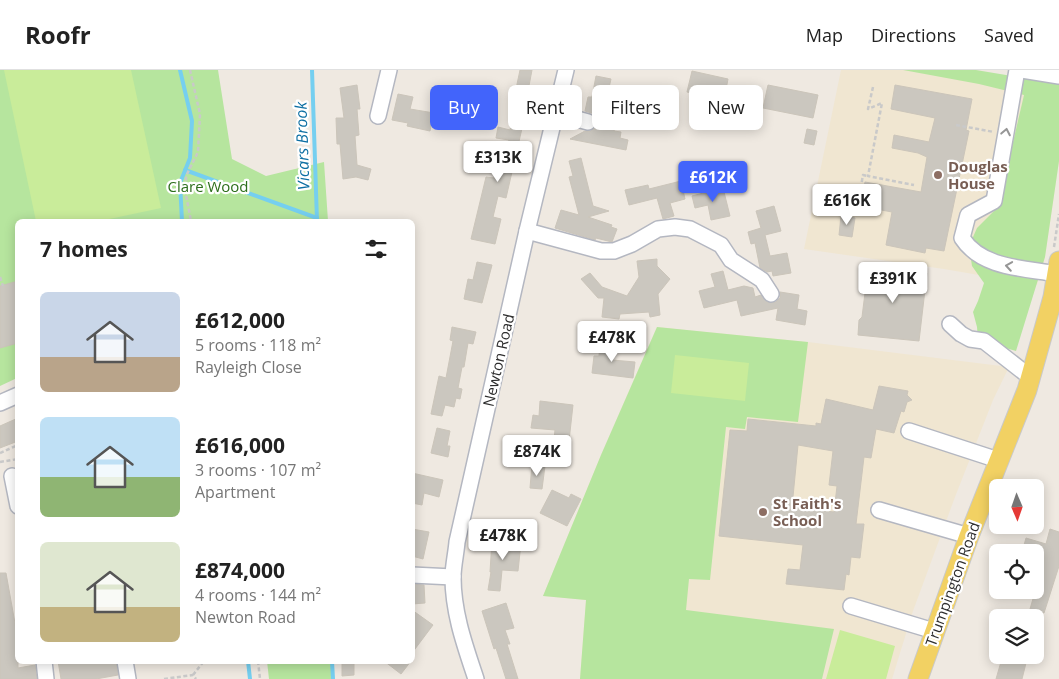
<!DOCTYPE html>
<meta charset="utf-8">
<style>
body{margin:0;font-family:"Open Sans",sans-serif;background:#f2f2f2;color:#222;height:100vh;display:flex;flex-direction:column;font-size:19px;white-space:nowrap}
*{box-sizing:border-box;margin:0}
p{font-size:16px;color:#767676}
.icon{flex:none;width:28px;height:28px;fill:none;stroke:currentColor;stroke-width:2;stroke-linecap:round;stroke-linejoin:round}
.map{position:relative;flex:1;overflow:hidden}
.side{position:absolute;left:15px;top:149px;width:400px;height:445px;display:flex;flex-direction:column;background:#fff;border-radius:8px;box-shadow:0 2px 12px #0003}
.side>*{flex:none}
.banner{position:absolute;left:430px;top:15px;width:475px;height:45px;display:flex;gap:10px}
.needle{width:32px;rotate:178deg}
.fabs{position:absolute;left:989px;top:409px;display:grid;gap:10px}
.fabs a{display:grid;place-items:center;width:55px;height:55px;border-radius:8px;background:#fff;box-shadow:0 2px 12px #0003;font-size:25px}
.price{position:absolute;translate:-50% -42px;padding:0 11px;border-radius:5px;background:#fff;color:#222;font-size:16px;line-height:32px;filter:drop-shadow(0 1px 2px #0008)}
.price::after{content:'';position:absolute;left:50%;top:30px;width:15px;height:11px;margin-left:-8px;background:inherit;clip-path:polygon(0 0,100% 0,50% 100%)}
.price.on{background:#4264fb;color:#fff}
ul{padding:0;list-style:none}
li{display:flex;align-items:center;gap:15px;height:125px;padding:0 25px}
li span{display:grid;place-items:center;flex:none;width:140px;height:100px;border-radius:8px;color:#555}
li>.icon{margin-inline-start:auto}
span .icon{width:60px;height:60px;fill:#fffc;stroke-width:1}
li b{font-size:21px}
h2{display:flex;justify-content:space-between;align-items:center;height:60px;padding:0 25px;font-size:21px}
.tag{padding:0 18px;border-radius:8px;background:#fff;box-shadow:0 2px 12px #0003;font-size:18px;line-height:45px}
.tag.on{background:#4264fb;color:#fff}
header{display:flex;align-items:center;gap:30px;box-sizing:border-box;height:70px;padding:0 25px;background:#fff;border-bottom:1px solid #e0e0e0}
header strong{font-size:24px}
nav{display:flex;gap:28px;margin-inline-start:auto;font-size:18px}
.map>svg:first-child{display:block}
</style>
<header>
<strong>Roofr</strong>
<nav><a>Map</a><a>Directions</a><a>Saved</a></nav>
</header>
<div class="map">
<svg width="1059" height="609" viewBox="0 0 1059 609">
<rect width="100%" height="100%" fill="#efe9e1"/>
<!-- education -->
<g fill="#f0e6d1">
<polygon points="841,0 922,0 1059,27 1059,91 1045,187 1037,215 944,199 804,179"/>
<polygon points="657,257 808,272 1009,297 993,330 955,427 913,541 892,609 580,609 586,530 543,526 601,385"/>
</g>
<!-- green -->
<g fill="#b6e59e">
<polygon points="0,0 218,0 232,89 266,106 324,92 328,151 18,151 17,308 0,316"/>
<polygon points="903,0 976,0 1059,14 1059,91 1045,187 1016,281 978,270 977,257 973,242 978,231 984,213 972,196 969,176 977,158 1000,135 1003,115 1024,25 979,14"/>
<polygon points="657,257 808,272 798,352 747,347 745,359 726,357 710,510 689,509 686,540 834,559 822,609 580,609 586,530 543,526 601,385"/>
<polygon points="267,591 333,591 331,609 269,609"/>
</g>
<!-- pitch -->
<g fill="#c9ec9a">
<polygon points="4,0 131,0 161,138 100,151 36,151"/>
<polygon points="675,285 749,293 745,331 671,323"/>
<polygon points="840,560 895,576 886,609 826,609"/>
</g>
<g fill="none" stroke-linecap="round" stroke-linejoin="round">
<!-- stream -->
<g stroke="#75cff0" stroke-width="4">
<polyline points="180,0 192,51 190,88 180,113 182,151"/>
<polyline points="312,0 317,151"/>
<polyline points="185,100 317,148"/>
<polyline points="248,591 250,609"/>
<polyline points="332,591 333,609"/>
</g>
</g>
<!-- building -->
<g fill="#cbc7bf" stroke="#cbc5ba" fill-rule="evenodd">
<polygon points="520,0 532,0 528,21 516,19"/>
<polygon points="692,1 728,9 724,30 687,22"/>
<polygon points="596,6 611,9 608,22 622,25 614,61 621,62 620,68 628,70 626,80 570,69 585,61 591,61 597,54 608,48 585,41 588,27 592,27"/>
<polygon points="357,15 360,39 357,39 359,65 355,66 357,95 371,99 368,110 356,107 343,109 340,74 337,74 336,48 344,48 340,18"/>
<polygon points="768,15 818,25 813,48 763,38"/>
<polygon points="895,15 972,29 966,60 969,61 944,181 926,178 925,183 886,175 892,142 860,136 865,112 921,122 927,87 918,83 892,78 894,65 929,72 935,48 891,39"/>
<polygon points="398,24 413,27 410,39 434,43 430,61 407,56 408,53 392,50"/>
<polygon points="514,39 526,41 506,128 498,126 493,147 501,149 495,174 471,169 486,107 494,108 497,96 503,97 509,70 496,68 498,57 510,60"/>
<polygon points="807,59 817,61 814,75 804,73"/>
<polygon points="581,88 593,136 609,141 588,147 612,155 611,157 617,159 612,172 596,168 595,170 555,158 561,140 579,145 569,107 573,106 569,91"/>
<polygon points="681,111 685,129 670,133 674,146 663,149 657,128 629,135 625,120 648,115 649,119"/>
<polygon points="723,118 730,146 711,150 708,135 695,138 692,126"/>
<polygon points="774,136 781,161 765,165 770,186 787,183 791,203 773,206 772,201 767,202 760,198 755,173 751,174 748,162 761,158 756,141"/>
<polygon points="841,146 855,148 852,167 839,165"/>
<polygon points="657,189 657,196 670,209 658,224 660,245 650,247 649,242 620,244 619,249 602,247 604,228 598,228 581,209 590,203 602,217 627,226 639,207 637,191"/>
<polygon points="477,192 492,195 482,233 464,229 468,209 473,210"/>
<polygon points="864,197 927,203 919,271 858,265 859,250 862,247 866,215 863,212"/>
<polygon points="723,201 728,220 744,216 753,218 755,227 761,225 767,232 776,232 780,228 780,222 799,225 797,239 807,241 805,255 776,250 778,238 741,246 737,230 704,238 699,221 715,217 711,204"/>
<polygon points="18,211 18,273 0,278 0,216"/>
<polygon points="452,257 476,262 473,274 468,273 464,297 462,297 458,318 462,319 460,329 456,328 454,337 445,335 442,346 431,344 439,306 446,308 453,271 450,270"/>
<polygon points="600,272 614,274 612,290 635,292 633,308 592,303 594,286 599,286"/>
<path d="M 879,316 L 908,321 L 907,325 L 912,330 L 907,332 L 904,342 L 901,341 L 894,363 L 876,359 L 871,388 L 864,387 L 856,454 L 864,454 L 860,488 L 851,487 L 849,505 L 846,504 L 844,520 L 786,514 L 788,499 L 800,500 L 803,475 L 719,466 L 730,360 L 747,361 L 748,349 L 816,356 L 816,353 L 821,354 L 826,329 L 873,340 ZM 798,375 L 833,381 L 829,415 L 837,416 L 834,442 L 792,437 Z"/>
<polygon points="540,331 573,335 569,371 554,369 555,360 531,358 533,345 539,346"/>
<polygon points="18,348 18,371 0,378 0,356"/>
<polygon points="437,358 450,361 447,376 450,376 448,387 431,383"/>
<polygon points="532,394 545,396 542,419 530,418"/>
<polygon points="412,403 443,410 439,427 424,423 422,435 412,433"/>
<polygon points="552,420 569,428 571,424 581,429 567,456 540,443"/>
<polygon points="412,459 429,462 423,489 412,486"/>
<polygon points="1050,459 1059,462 1059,496 1044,543 1030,539 1035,522 1035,482 1022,482 1026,468 1046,474"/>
<polygon points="492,470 521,473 518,501 502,500 500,521 488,520 491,502 490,502"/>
<polygon points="0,503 6,503 18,570 18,598 35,595 37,609 0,609"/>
<polygon points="412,514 424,515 425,533 412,534"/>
<polygon points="506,533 514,558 505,560 510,574 507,574 518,609 506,609 496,578 494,579 482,541"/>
<polygon points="412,540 433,555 412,583"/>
<polygon points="1003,585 1028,585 1022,609 996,609"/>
<polygon points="58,591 116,591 118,605 96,609 61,609"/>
<polygon points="342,591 354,591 354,605 342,606"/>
<polygon points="384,591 411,591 401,604"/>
</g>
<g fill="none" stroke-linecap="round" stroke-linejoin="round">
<defs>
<g id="minor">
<path d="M 1017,0 L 994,131 L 968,145 L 962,168 C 982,199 1025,198 1057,204"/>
<polyline points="1022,0 1059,6"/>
<polyline points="555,43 588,52"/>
<polyline points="378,46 389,0"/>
<polyline points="527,161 601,181 614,181 632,174 658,159 675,157 690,159 721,175 731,190 762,210 771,224"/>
<polyline points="950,254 961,264 970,269 984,271 1030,307"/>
<polyline points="0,333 18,325"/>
<polyline points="909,361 998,390"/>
<polyline points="12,406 18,436"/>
<polyline points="879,440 969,466"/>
<polyline points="412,505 453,507"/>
<polyline points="851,536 934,561"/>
<polyline points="44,591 46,609"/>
<polyline points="125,591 128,609"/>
<path d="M 476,609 C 465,576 453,543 453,507 C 453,496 456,484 457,472 L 527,161 L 566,0"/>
</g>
<polyline id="major" points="918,609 969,466 1027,320 1053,227 1059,191"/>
</defs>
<!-- minor casing -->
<use href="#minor" stroke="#b4b7c1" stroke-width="18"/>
<!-- major casing -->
<use href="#major" stroke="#c9c9c9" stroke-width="21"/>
<!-- path -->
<g stroke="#c9c9c9" stroke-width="2.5" stroke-dasharray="4 2.5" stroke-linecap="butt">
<polyline points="190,0 200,44 198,82 186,106 186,125 191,151"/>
<polyline points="873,17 868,39 882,33 868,106 914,115"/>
<polyline points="956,55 994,62"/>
<polyline points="856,144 863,105 868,106"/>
<polyline points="1054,177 1059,144"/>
<polyline points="0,207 3,216"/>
<polyline points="0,383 18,375"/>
<polyline points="0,392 18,389"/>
<polyline points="258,591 260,609"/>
<polyline points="193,605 204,591"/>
<polyline points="164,609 193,605 196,609"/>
</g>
<!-- minor -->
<use href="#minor" stroke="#fff" stroke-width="15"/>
<!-- major -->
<use href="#major" stroke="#f2d163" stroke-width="19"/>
</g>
<!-- one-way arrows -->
<defs><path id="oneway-chevron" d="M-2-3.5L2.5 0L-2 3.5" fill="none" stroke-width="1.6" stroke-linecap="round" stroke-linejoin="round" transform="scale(1.25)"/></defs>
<g stroke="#969696">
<use href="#oneway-chevron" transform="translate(1006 62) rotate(-79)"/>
<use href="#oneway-chevron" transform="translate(1009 196) rotate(-171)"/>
</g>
<!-- markers -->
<g fill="#8d6e63" stroke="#fff" stroke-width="2">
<circle cx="938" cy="105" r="5"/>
<circle cx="763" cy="442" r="5"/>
</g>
<g text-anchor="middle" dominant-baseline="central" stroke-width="4.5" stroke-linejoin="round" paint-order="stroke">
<!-- education labels -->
<g font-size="15" font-weight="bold" fill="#785e54" stroke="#fff" text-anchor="start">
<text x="948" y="96">Douglas<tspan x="948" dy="17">House</tspan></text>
<text x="773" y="433">St Faith's<tspan x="773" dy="17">School</tspan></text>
</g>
<!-- park labels -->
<g font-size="15" fill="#2c6e1b" stroke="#fff">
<text x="208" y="116">Clare Wood</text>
</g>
<!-- street labels -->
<g font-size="15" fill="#2e2e2e" stroke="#fff">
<text transform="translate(498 290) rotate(-77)">Newton Road</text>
<text transform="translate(952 514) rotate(-70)">Trumpington Road</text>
</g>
<!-- water labels -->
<g font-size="16" font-style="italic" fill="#0d6fa3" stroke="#fff">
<text transform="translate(302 76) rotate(-92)">Vicars Brook</text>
</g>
</g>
</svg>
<div class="fabs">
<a><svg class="needle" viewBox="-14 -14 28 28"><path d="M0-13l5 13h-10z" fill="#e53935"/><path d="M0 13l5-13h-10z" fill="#767676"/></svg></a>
<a><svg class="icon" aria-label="locate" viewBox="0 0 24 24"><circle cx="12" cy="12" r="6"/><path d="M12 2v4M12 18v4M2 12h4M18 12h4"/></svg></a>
<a><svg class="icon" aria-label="layers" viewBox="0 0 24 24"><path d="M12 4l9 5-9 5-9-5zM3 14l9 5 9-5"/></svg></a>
</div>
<b class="price" style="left:498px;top:113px">£313K</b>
<b class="price on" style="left:713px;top:133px">£612K</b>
<b class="price" style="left:847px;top:156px">£616K</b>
<b class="price" style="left:893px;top:234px">£391K</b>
<b class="price" style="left:612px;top:293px">£478K</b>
<b class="price" style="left:537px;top:407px">£874K</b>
<b class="price" style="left:503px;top:491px">£478K</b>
<div class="banner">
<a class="tag on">Buy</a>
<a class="tag">Rent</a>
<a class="tag">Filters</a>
<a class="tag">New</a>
</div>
<section class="side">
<h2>7 homes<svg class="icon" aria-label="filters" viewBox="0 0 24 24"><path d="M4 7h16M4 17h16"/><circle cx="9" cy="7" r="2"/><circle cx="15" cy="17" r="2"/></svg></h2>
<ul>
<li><span style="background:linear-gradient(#c9d6e8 65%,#b9a48a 0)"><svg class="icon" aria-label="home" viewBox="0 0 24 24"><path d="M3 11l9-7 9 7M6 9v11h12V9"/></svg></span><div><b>£612,000</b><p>5 rooms · 118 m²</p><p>Rayleigh Close</p></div></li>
<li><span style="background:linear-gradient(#bfe0f5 60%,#8fb573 0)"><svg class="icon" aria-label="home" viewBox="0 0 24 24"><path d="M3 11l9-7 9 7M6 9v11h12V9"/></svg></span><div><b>£616,000</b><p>3 rooms · 107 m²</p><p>Apartment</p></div></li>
<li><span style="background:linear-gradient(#dfe7d0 65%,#c2b280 0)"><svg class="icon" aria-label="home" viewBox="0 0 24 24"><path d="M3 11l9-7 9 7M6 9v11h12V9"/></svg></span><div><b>£874,000</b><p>4 rooms · 144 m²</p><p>Newton Road</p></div></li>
</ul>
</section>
</div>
